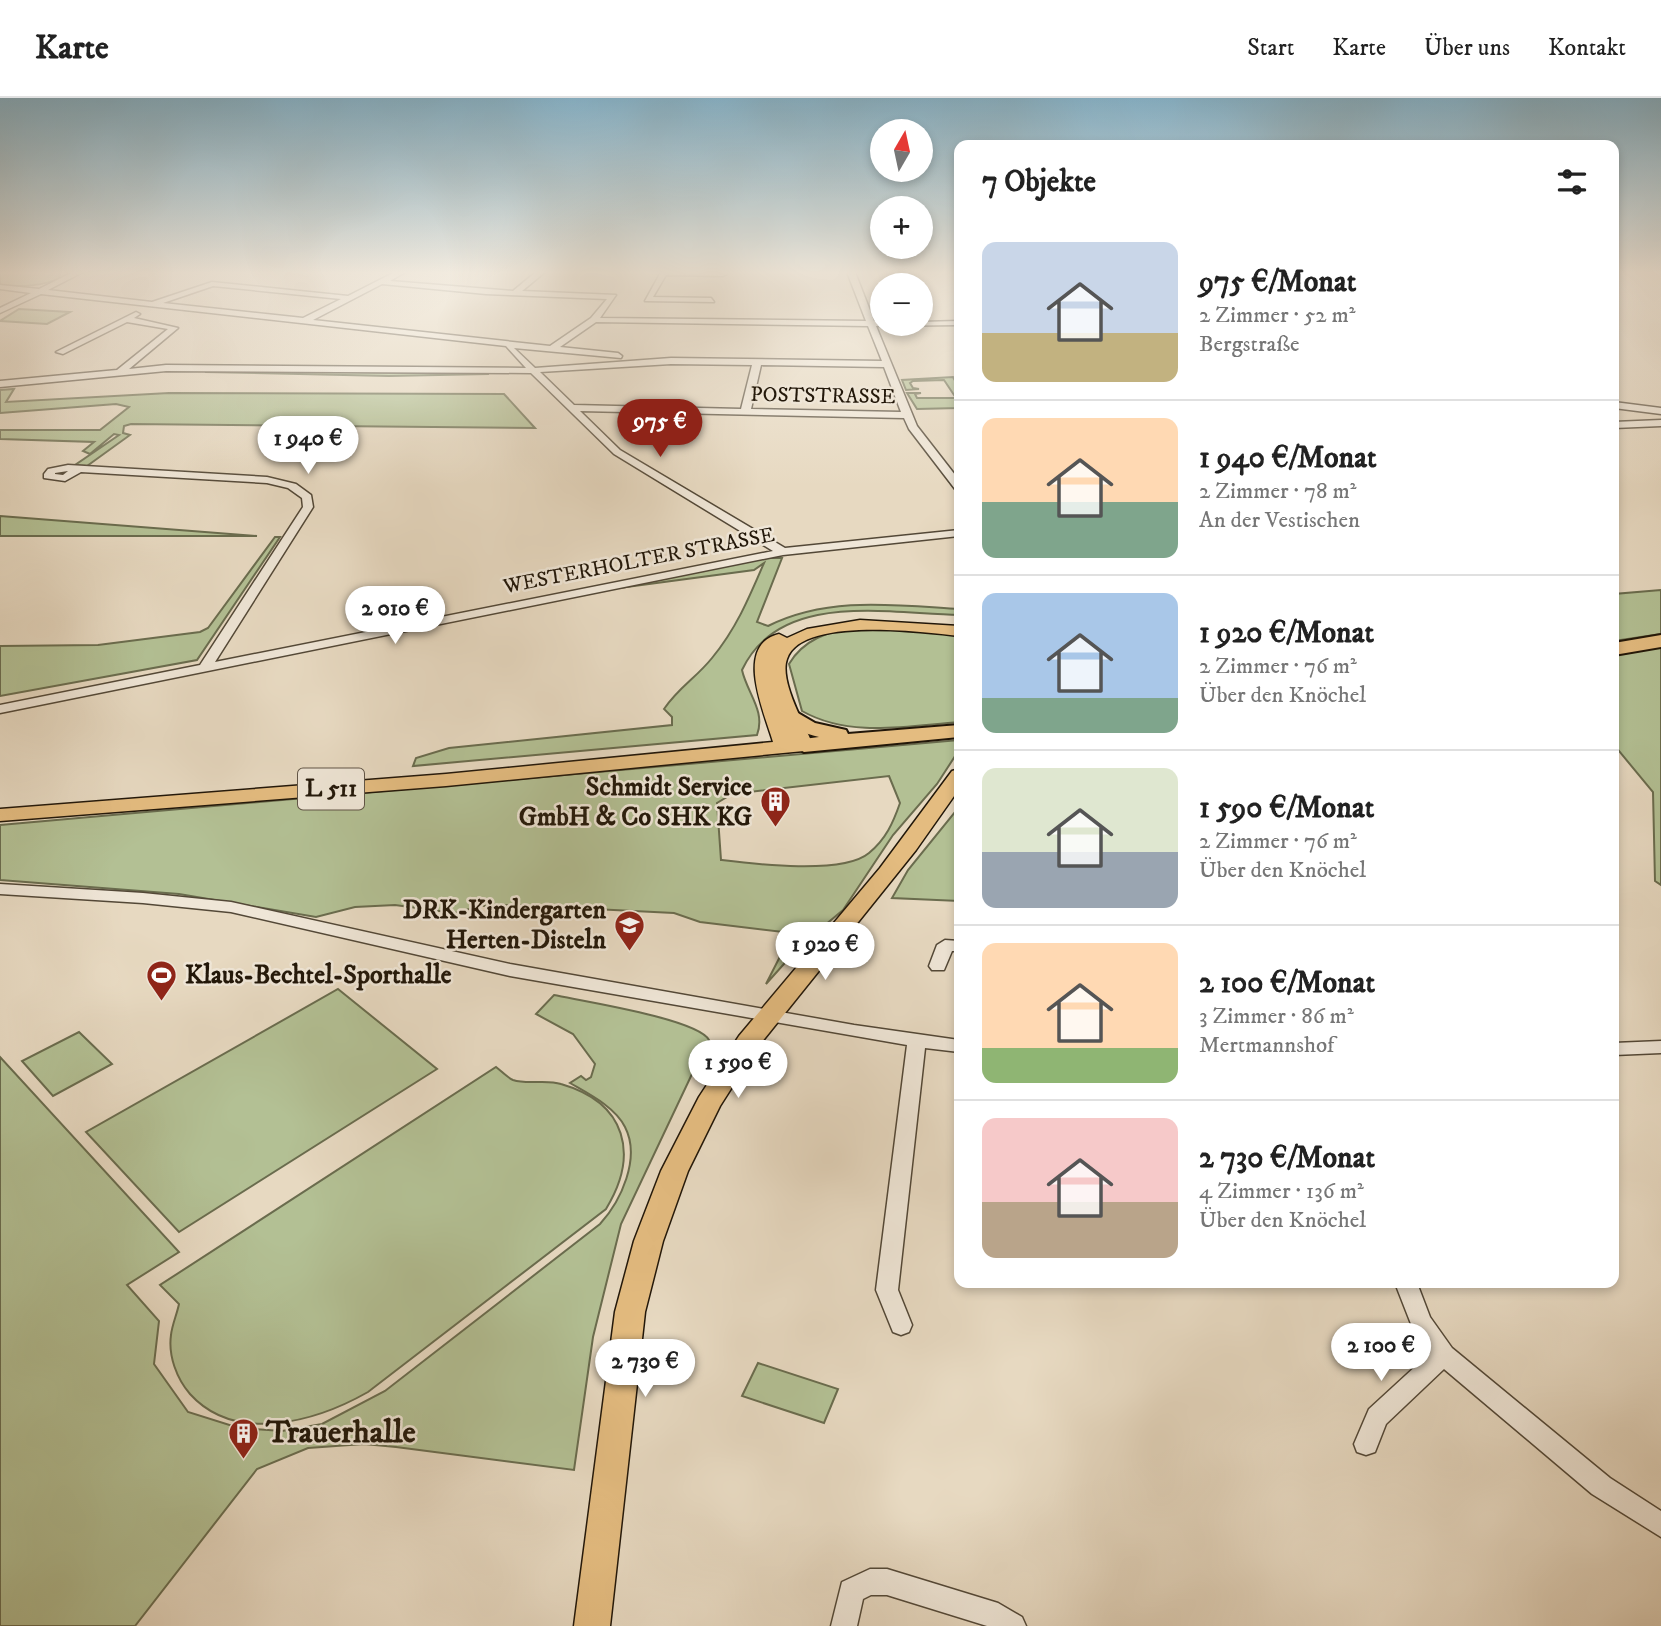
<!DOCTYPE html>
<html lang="de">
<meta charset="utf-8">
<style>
body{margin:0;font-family:"IM FELL DW Pica",serif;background:#f6f6f6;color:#222;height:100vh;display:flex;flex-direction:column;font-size:26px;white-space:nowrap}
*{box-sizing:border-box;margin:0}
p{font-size:23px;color:#767676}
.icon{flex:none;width:38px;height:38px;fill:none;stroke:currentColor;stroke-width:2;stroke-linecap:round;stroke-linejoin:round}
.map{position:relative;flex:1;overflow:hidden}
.drawer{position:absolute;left:954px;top:42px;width:665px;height:1148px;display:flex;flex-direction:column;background:#fff;border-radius:14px;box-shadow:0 4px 10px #0003}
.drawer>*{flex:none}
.needle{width:46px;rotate:9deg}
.tools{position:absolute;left:870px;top:21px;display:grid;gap:14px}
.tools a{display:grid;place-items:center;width:63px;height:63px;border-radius:50%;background:#fff;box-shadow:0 4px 10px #0003;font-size:35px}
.price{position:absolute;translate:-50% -60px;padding:0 16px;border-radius:24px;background:#fff;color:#222;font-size:23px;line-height:46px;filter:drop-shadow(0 2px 4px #0008)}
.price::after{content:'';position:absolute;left:50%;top:42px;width:21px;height:16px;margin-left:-10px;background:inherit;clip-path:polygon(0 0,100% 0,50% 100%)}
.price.selected{background:#8f2418;color:#fff}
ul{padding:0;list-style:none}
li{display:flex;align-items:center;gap:21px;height:175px;padding:0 28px}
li+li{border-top:2px solid #e0e0e0}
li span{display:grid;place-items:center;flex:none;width:196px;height:140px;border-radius:14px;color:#555}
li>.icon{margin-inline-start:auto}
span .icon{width:84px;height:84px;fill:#fffc;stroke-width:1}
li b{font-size:30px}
h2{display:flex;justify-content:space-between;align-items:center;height:84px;padding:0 28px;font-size:30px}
header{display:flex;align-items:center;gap:42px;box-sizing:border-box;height:98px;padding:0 35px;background:#fff;border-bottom:2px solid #e0e0e0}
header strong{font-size:33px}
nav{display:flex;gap:38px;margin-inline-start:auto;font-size:24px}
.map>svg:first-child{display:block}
</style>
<header>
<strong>Karte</strong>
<nav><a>Start</a><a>Karte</a><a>Über uns</a><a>Kontakt</a></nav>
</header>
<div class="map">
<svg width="1661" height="1528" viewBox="0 0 1661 1528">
<rect width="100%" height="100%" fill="#e7d9c1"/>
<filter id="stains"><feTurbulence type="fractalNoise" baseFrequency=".00286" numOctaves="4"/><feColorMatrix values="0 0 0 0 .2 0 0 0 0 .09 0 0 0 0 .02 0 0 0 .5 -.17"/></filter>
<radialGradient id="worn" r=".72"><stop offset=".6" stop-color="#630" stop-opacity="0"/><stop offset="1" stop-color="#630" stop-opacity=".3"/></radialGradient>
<!-- green -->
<g fill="#b3c094" stroke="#6a6c4e" stroke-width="2" fill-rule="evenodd">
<path d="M 0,174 L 73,174 C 51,187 25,190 0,187 Z"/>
<polygon points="19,211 70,214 47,226 0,223"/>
<polygon points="212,272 489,276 389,278 205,274"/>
<polygon points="953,279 959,290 959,310 917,311 907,295 921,295 915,296 917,300 956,300 944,282 913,283 910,285 913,290 919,291 906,292 902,282"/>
<polygon points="14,291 6,304 169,295 504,296 535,330 131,326 124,328 123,335 130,337 87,368 75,367 119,337 114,336 90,356 83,353 94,344 0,341 0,332 100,332 129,309 116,306 0,315 0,292"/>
<polygon points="0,418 257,438 0,438"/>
<polygon points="275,439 280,439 197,562 0,598 0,548 98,547 200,534 208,530"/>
<path d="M 765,460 L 782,460 L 757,524 L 768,528 C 828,498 894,507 959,511 L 959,517 C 888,516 780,492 742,572 C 747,595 766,613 757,637 L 413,668 L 416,660 L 449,650 L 672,627 L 672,619 L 664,611 C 679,589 696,580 712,560 C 736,531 749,500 764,465 L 754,472 L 619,490 Z"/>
<polygon points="1661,492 1661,536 1614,543 1614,496"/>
<path d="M 856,529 L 959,534 L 959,624 C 906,628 850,640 802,613 L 789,566 C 803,542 828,533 856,529 Z"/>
<polygon points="1661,549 1661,787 1655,783 1653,694 1614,647 1614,557"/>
<path d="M 959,642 L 959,652 L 937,686 L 893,737 L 843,812 L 800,848 L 766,886 L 792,835 L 700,824 L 674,815 L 513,807 L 481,808 L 454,815 L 395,807 L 355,809 L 316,819 L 179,796 L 0,782 L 0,727 ZM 889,678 L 900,705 C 893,725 886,741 869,755 C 843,777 754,766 721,762 L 717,705 L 732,696 Z"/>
<polygon points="959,709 959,803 892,800 908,772"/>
<polygon points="338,891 437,971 179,1134 86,1034"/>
<path d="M 554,897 C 582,903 698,921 709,942 L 704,954 L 701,953 L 695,960 L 698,962 L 692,976 L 621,1126 L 593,1239 L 574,1372 L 396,1349 L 364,1346 L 308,1350 L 257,1371 L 135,1528 L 0,1528 L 0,959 L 179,1154 L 127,1187 L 159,1223 L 154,1266 L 188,1314 L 239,1330 L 282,1333 L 322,1326 L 385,1293 L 600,1126 C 621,1103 641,1060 625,1029 C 615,1009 589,996 570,985 L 581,978 L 586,982 L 591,979 L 595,966 L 573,936 L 536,916 Z"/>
<polygon points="79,934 112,966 53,998 22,963"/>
<path d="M 496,969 C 501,973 508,980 513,982 C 528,987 546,981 561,986 C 627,1005 639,1057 606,1111 L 368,1294 C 317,1323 236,1347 190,1296 C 177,1281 168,1258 171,1237 C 172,1227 177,1216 179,1206 L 160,1187 Z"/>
<polygon points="758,1265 838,1291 824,1325 742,1298"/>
</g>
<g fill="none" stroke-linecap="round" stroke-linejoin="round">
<defs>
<g id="minor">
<path d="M 73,174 L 83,174 L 48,192 L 152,204 L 212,184 L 348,198 L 395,174 L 405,174 L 390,183 L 513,193 L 536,174 L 545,174 L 522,193 L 616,197 L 600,220 L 866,223 L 847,174 L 855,174 L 874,223 L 882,223 L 882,226 L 920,226 L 920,224 L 959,223 L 959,227 L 876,228 L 917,328 L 959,382 L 959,392 L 955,391 L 909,331 L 904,320 L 580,313 L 620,352 L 785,450 L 959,432 L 959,438 L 783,457 L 0,615 L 0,607 L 200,567 L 303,409 L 302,400 L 288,390 L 267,385 L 81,374 L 65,383 L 44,380 L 44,376 L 48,371 L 68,367 L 267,379 L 296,386 L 311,397 L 313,409 L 215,564 L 773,453 L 614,356 L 531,275 L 166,273 L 0,289 L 0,283 L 117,272 L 168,231 L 127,224 L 63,256 L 56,254 L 136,214 L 140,216 L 134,220 L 178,230 L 129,271 L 166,267 L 526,270 L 506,248 L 41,196 L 0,215 L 0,210 L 31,195 L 0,191 L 0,187 L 39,191 ZM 382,186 L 486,196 L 607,201 L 591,220 L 550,248 L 313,222 ZM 213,188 L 341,201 L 303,220 L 163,205 ZM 596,224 L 868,228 L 882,263 L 671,260 L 535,270 L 514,250 L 621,260 L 622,258 L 618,255 L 560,249 ZM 671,266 L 752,267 L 741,311 L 574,307 L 540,274 ZM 761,267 L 884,269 L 901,314 L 751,311 ZM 68,373 L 63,377 L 55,376 L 55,375 Z"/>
<polygon points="661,174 725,174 727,176 723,178 666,177 653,199 711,200 714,204 645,203"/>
<polygon points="1614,304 1661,310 1661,316 1614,310"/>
<polygon points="1661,322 1661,328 1614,330 1614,324"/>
<polygon points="0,786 143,795 231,804 510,866 854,927 959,942 959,954 925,950 898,1192 912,1227 909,1234 901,1237 893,1234 876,1192 907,947 510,878 231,814 143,805 0,796"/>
<polygon points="945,842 959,843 959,853 952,853 944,872 932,872 929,868 937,847"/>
<polygon points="1661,943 1661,955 1614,957 1614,945"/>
<polygon points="1395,1185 1417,1185 1430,1219 1452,1250 1610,1380 1661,1413 1661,1439 1592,1396 1444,1271 1386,1326 1375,1354 1366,1357 1357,1354 1354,1346 1369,1311 1430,1255 1413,1231"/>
<polygon points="870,1471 887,1471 998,1505 1022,1519 1026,1528 987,1528 887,1497 871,1497 863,1501 857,1528 831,1528 842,1484"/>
</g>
<g id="major">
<path d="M 860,522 L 959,528 L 959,538 C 924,534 801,518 787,561 C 779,583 805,627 813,647 L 804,653 L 446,688 L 0,723 L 0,711 L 446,676 L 773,644 C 765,616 733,547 779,536 L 787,540 L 807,531 Z"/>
<polygon points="959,671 959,691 916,752 757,950 720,1008 688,1073 663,1143 645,1214 610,1528 574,1528 615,1214 634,1143 661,1073 699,999 739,938 880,770 952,673"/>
</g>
<g id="highway">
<polygon points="1661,537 1661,549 1614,557 1614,545"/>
<path d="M 791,611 L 815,625 L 846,632 L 848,636 L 959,627 L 959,639 L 804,654 L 793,647 L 796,642 L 819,639 C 803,635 791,630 780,617 L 783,612 Z"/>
</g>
</defs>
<!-- minor casing -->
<use href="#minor" stroke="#534837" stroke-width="3"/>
<!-- major casing -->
<use href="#major" stroke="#221709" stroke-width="3"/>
<!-- highway casing -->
<use href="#highway" stroke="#221709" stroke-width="4"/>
<!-- minor -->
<use href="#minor" fill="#efe6d7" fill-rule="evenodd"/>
<!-- major -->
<use href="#major" fill="#e4bc80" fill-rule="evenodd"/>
<!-- highway -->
<use href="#highway" fill="#e4bc80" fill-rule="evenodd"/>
</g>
<!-- sky -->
<linearGradient id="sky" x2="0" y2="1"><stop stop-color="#87b7d0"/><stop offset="0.45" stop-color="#f4eee3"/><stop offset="1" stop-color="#f4eee3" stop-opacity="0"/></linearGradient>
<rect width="1661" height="388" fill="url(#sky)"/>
<!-- icons -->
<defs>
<symbol id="building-pin" viewBox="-11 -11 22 30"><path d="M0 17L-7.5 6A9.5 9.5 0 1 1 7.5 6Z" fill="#8f2418" stroke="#efe6d7"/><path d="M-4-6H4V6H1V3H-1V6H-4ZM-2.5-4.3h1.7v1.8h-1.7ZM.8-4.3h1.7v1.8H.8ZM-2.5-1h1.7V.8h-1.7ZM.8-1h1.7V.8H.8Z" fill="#fff"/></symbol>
<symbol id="school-pin" viewBox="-11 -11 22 30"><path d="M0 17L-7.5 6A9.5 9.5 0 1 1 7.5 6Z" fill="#8f2418" stroke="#efe6d7"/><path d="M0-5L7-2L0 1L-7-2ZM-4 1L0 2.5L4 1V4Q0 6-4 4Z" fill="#fff"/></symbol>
<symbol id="stadium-pin" viewBox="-11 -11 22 30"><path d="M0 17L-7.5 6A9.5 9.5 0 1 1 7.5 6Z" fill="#8f2418" stroke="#efe6d7"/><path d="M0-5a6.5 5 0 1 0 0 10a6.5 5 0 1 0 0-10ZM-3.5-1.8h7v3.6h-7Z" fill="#fff"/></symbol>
</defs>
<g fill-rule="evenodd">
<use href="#building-pin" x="758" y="686" width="35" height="47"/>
<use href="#school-pin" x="612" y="810" width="35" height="47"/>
<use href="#stadium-pin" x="144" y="860" width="35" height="47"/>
<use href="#building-pin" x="226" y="1318" width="35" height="47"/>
</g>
<g text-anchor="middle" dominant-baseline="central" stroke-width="5" stroke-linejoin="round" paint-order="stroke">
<!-- far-street labels -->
<g font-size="21" fill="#221709" stroke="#efe6d7">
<text transform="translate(823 298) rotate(1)">POSTSTRASSE</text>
<text transform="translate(639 463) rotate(-11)">WESTERHOLTER STRASSE</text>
</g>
<!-- shield labels -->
<rect fill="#efe6d7" stroke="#605547" stroke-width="2" x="298" y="670.5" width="66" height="41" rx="5"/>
<g font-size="24" font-weight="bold" fill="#221709">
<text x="331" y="691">L 511</text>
</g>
<!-- poi labels -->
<g font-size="26" font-weight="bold" fill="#221709" stroke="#efe6d7" text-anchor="end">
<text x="752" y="689">Schmidt Service<tspan x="752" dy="30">GmbH &amp; Co SHK KG</tspan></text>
<text x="606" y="812">DRK-Kindergarten<tspan x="606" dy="30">Herten-Disteln</tspan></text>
<text x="185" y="877" text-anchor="start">Klaus-Bechtel-Sporthalle</text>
</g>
<!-- near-poi labels -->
<g font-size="32" font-weight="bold" fill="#221709" stroke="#efe6d7" text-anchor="start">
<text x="266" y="1335">Trauerhalle</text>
</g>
</g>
<rect width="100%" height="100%" filter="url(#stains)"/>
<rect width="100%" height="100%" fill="url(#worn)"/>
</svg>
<div class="tools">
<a><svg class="needle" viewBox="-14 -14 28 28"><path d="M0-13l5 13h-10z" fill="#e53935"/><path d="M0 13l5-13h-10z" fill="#767676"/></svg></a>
<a>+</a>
<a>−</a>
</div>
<b class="price selected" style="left:660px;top:361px">975 €</b>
<b class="price" style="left:308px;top:378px">1 940 €</b>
<b class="price" style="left:395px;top:548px">2 010 €</b>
<b class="price" style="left:825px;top:884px">1 920 €</b>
<b class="price" style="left:738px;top:1002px">1 590 €</b>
<b class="price" style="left:1381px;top:1285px">2 100 €</b>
<b class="price" style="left:645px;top:1301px">2 730 €</b>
<section class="drawer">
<h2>7 Objekte<svg class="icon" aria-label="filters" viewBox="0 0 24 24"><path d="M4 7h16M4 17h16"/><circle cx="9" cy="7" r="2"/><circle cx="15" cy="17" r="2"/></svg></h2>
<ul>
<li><span style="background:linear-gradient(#c9d6e8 65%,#c2b280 0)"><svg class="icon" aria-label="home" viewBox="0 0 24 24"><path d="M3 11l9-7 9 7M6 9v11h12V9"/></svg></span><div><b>975 €/Monat</b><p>2 Zimmer · 52 m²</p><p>Bergstraße</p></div></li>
<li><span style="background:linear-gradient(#ffd9b3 60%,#7fa58c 0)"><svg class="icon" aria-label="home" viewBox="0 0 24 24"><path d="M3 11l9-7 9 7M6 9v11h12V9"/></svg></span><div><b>1 940 €/Monat</b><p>2 Zimmer · 78 m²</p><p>An der Vestischen</p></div></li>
<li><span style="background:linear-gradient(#a9c7e8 75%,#7fa58c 0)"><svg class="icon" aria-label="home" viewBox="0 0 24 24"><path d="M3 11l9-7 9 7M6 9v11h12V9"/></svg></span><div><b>1 920 €/Monat</b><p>2 Zimmer · 76 m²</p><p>Über den Knöchel</p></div></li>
<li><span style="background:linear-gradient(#dfe7d0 60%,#9aa5b1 0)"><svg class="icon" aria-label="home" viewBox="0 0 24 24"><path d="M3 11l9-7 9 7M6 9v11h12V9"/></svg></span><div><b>1 590 €/Monat</b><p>2 Zimmer · 76 m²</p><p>Über den Knöchel</p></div></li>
<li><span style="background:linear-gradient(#ffd9b3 75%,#8fb573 0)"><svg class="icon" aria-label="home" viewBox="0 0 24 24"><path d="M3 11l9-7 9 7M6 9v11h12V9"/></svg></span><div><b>2 100 €/Monat</b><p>3 Zimmer · 86 m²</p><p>Mertmannshof</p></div></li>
<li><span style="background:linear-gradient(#f6c9c9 60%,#b9a48a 0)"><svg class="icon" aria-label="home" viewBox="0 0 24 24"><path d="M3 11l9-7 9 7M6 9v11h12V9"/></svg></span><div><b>2 730 €/Monat</b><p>4 Zimmer · 136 m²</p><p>Über den Knöchel</p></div></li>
</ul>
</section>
</div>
